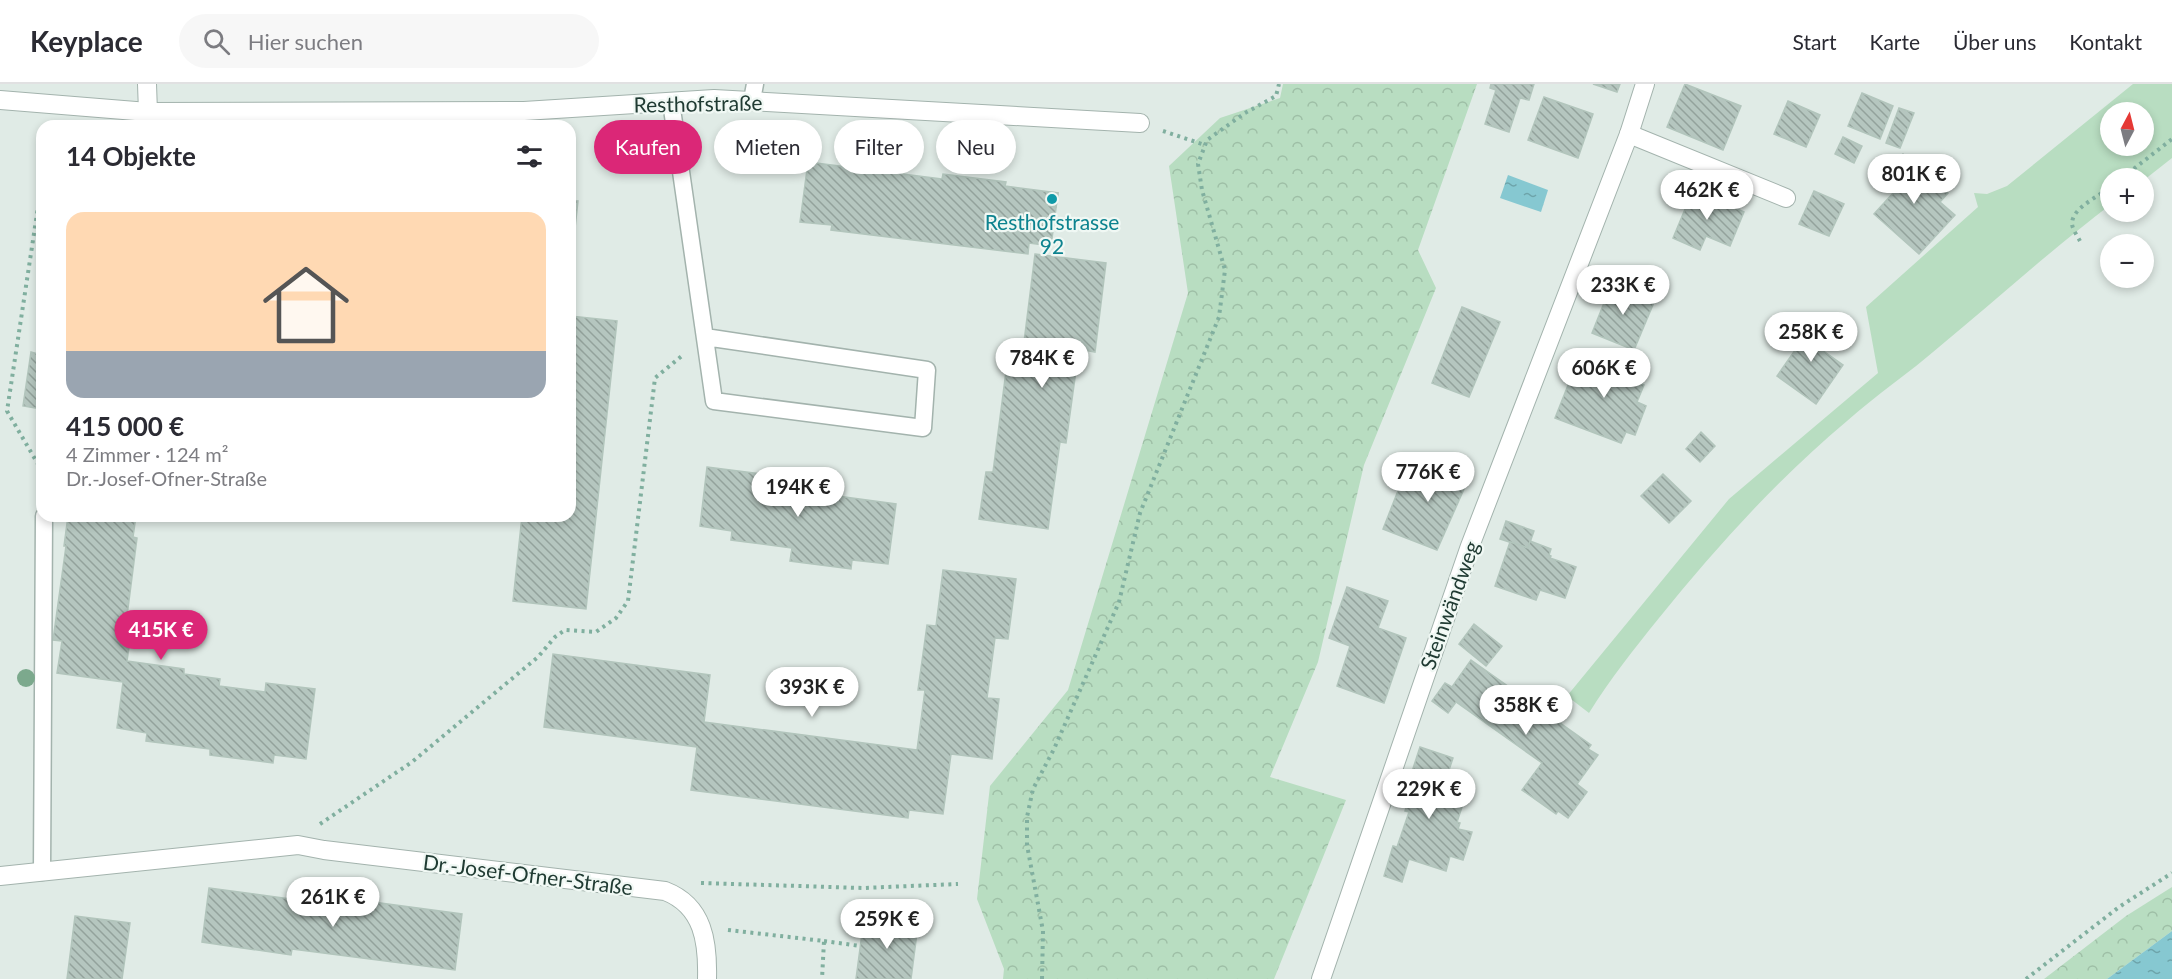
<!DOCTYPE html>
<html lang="de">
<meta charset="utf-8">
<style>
body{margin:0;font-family:Lato,sans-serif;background:#f7f7f7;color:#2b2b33;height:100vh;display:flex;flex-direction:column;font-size:22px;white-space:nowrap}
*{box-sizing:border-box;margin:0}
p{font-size:20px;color:#7c7c81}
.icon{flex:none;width:33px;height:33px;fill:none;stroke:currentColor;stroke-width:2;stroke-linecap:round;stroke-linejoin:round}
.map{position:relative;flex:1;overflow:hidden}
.drawer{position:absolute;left:36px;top:36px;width:540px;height:402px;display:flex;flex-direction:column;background:#fff;border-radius:18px;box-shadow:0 3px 9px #0003}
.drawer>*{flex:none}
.top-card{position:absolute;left:594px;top:36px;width:570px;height:54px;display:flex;gap:12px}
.needle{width:39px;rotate:7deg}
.tools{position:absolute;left:2100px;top:18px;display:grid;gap:12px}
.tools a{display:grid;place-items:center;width:54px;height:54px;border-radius:50%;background:#fff;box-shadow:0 3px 9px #0003;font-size:30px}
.price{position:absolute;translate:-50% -51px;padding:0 14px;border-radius:21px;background:#fff;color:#222;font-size:20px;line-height:39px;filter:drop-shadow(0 2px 3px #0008)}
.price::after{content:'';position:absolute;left:50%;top:36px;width:18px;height:14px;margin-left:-9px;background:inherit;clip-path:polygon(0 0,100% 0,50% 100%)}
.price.current{background:#db2777;color:#fff}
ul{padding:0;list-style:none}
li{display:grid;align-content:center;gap:12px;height:318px;padding:0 30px}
li span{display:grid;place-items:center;height:186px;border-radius:18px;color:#555}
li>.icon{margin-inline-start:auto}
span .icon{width:108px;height:108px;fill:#fffc;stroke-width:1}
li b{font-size:26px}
h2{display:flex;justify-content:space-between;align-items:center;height:72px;padding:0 30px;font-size:26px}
.tag{padding:0 21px;border-radius:27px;background:#fff;box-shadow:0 3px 9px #0003;font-size:21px;line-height:54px}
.tag.current{background:#db2777;color:#fff}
header{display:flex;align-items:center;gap:36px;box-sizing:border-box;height:84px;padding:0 30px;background:#fff;border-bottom:2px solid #e1e1e2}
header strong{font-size:28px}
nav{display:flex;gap:33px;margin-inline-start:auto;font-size:21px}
.search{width:420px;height:54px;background:#f7f7f7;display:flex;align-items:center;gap:15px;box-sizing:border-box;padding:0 21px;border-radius:33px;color:#7c7c81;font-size:22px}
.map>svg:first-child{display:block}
</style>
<header>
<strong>Keyplace</strong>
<div class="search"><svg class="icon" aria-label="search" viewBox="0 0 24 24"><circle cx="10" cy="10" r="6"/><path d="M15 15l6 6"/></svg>Hier suchen</div>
<nav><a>Start</a><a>Karte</a><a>Über uns</a><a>Kontakt</a></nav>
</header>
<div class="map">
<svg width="2172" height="895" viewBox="0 0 2172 895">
<defs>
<pattern id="forest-crowns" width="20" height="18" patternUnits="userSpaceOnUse" patternTransform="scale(1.5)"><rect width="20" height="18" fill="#b8ddc1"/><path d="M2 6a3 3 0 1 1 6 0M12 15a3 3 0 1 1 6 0" fill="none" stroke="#9ebfa6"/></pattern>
<pattern id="water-ripples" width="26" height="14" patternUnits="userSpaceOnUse" patternTransform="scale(1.5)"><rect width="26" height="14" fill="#86c8d1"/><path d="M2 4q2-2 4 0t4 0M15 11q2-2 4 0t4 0" fill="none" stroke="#6da4aa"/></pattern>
<pattern id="building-back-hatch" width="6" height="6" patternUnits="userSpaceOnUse" patternTransform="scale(1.5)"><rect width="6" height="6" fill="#b5c6bf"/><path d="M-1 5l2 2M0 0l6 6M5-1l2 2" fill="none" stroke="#93a29c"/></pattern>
</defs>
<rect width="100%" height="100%" fill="#e0ebe6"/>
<!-- green -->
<path fill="#b8ddc1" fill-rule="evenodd" d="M 2133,0 L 2172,0 L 2172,74 L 2144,96 L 2110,94 L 2110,121 C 2051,166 1996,216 1939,263 C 1909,289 1876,311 1847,337 C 1777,396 1716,463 1659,534 C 1634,565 1610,595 1589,629 L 1567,612 L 1729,415 L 1878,289 L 1866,223 L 1978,123 L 1974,109 L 1987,110 L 2007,102 ZM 2110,28 L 2144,28 L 2144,62 L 2110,62 Z"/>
<!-- forest -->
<g fill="url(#forest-crowns)">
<polygon points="1283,0 1477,0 1418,166 1436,204 1364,381 1318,578 1270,693 1346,716 1274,895 1003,895 1004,885 977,815 990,702 1068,606 1188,209 1169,82 1220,34 1280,14"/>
<polygon points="2172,803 2172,847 2107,895 2044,895 2126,832"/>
</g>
<!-- water -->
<g fill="url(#water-ripples)">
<polygon points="1508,91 1548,106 1541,128 1500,114"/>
<polygon points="2172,847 2172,895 2107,895"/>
</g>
<!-- building -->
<g fill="url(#building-back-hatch)" stroke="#b2c5bc" stroke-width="1.5">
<polygon points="1491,0 1534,0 1529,16 1520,14 1509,48 1485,40 1496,6 1490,4"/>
<polygon points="1593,0 1620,0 1617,8"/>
<polygon points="1685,0 1741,22 1723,66 1667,43"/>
<polygon points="1862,9 1893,22 1880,55 1848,42"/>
<polygon points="1544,13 1593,30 1578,74 1528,56"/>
<polygon points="1788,17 1820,31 1806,63 1774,50"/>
<polygon points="1899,24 1914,29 1900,64 1886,59"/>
<polygon points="1843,53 1862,62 1854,79 1835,70"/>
<polygon points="1903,70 1948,109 1940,118 1955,131 1919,170 1874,130 1894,108 1880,96"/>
<polygon points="808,78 942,95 943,90 1006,98 1005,102 1058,109 1051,162 1029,159 1028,170 831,146 832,141 800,138"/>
<polygon points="1693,106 1744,128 1730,162 1706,152 1700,166 1673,154"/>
<polygon points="1814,107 1844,120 1829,152 1799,140"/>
<polygon points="1047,108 1058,109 1056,123 1046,121"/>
<polygon points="570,116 578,117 571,180 570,180"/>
<polygon points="1035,170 1106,179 1095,268 1079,265 1066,359 1060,358 1048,445 979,435 986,388 993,388 1010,256 1024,258"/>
<polygon points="1612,199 1655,216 1634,266 1592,249"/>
<polygon points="1462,223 1500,238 1469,313 1432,299"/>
<polygon points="570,232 617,237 586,525 513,517 522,432 570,432"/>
<polygon points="1811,234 1834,250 1822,266 1843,281 1816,320 1777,292 1798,262 1793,259"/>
<polygon points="42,241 42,325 23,322 31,268 38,270"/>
<polygon points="1607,272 1643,287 1639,299 1644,301 1637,318 1646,322 1635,351 1626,348 1621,359 1555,334 1578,276 1601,285"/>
<polygon points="1701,348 1715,362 1700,378 1686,365"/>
<polygon points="1430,371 1472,387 1437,466 1383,445 1405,389 1421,395"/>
<polygon points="707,383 770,391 770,389 800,392 799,402 831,406 830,411 896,420 888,480 852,476 851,485 790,477 792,464 731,456 732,447 700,442"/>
<polygon points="1663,390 1691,417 1669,439 1641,412"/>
<polygon points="68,432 136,432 133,453 137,454 125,548 131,549 127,577 184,585 184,590 220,595 219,602 265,608 266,599 315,605 306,675 274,671 273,679 210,671 210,665 146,657 147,649 117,644 123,598 57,589 62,557 53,556 66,462 64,462"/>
<polygon points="1506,437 1534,447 1528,464 1500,455"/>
<polygon points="1530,457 1551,465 1549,471 1551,472 1550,474 1576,483 1565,514 1540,506 1536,516 1495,502 1510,458 1528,464"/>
<polygon points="943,486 1016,495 1008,555 995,554 987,614 999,615 992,675 951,670 943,730 909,726 908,734 691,706 697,663 544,643 553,570 710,591 704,638 917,666 925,606 918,606 927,541 936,542"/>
<polygon points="1347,503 1388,517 1378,544 1406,554 1384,619 1337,602 1350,562 1329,554"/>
<polygon points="1474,540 1502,562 1486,582 1459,560"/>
<polygon points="1471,576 1591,661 1588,665 1598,671 1577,700 1587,708 1568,734 1558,727 1556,730 1522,706 1542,679 1456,618 1448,629 1432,617 1445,599 1452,603"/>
<polygon points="1420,663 1453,674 1440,713 1463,720 1457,738 1460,739 1458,745 1472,748 1463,776 1450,772 1446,787 1409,775 1402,798 1384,792 1393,762 1397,763 1409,728 1405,727 1411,708 1406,706"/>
<polygon points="209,804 298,816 299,808 462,830 455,886 292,865 291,871 202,858"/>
<polygon points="75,832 130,839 122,895 67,895"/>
<polygon points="864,834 918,841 911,895 856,895"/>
</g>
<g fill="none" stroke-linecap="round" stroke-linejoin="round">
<defs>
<g id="lane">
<polyline points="752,16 755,0"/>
<polyline points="671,18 714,317 923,344 927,286 705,253"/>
<polyline points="42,788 44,432"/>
</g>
<g id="street">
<polyline points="147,0 148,28"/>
<polyline points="0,16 148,28 524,27 714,15 1140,39"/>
<polyline points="1629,50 1786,114"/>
<path d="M 0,792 L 298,761 L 324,766 L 665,807 C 704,822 708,859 707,895"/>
<polyline points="1321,895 1470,462 1629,50 1645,0"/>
</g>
</defs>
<!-- lane casing -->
<use href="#lane" stroke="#a3b3ad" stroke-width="19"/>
<!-- street casing -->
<use href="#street" stroke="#a3b3ad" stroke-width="20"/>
<!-- path -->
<g stroke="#80af9f" stroke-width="4" stroke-dasharray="3 4.5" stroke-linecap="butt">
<polyline points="1163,47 1205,61"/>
<polyline points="2122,94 2172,55"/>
<polyline points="42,97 7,327 42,387"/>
<path d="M 2080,157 C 2077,151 2072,145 2072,139 C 2073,123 2100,112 2110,103"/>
<polyline points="320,740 412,678 538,573 555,553 565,546 596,548 616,534 628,517 655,294 683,271"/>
<polyline points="701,799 863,804 958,800"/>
<polyline points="728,846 824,857 822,895"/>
<polyline points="824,857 860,862"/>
<polyline points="1042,895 1043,847 1027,761 1027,733 1033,705 1054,665 1119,518 1140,429 1219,233 1225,186 1202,106 1198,80 1207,56 1245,29 1276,12 1279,0"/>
<polyline points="2026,895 2119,823 2172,789"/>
</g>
<!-- lane -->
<use href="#lane" stroke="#fff" stroke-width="16"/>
<!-- street -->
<use href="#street" stroke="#fff" stroke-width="18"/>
</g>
<!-- trees -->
<circle fill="#7ca98d" cx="26" cy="594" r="9"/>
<!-- markers -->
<circle fill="#0f9aa8" stroke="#f0f8f4" stroke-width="2" cx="1052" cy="115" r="6"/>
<g text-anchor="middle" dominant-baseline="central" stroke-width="4.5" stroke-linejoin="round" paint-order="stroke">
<!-- street labels -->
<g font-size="21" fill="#203b33" stroke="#f0f8f4">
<text transform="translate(698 19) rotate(-1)">Resthofstraße</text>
<text transform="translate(1449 521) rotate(-70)">Steinwändweg</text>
<text transform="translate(528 790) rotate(7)">Dr.-Josef-Ofner-Straße</text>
</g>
<!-- culture labels -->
<g font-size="21" fill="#0d838f" stroke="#f0f8f4">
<text x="1052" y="137">Resthofstrasse<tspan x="1052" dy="24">92</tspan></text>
</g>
</g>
</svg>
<div class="tools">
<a><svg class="needle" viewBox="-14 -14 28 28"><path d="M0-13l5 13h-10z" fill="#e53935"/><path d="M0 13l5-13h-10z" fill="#7c7c81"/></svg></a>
<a>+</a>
<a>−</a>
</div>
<b class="price" style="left:1914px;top:121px">801K €</b>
<b class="price" style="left:1707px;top:137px">462K €</b>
<b class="price" style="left:1623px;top:232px">233K €</b>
<b class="price" style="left:1811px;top:279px">258K €</b>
<b class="price" style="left:1042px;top:305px">784K €</b>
<b class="price" style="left:1604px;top:315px">606K €</b>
<b class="price" style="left:1428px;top:419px">776K €</b>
<b class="price" style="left:798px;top:434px">194K €</b>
<b class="price current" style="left:161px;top:577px">415K €</b>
<b class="price" style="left:812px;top:634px">393K €</b>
<b class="price" style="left:1526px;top:652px">358K €</b>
<b class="price" style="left:1429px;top:736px">229K €</b>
<b class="price" style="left:333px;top:844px">261K €</b>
<b class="price" style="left:887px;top:866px">259K €</b>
<div class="top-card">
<a class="tag current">Kaufen</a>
<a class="tag">Mieten</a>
<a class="tag">Filter</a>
<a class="tag">Neu</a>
</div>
<section class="drawer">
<h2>14 Objekte<svg class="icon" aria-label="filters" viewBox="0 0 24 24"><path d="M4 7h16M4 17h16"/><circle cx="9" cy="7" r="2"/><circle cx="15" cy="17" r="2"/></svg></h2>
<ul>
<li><span style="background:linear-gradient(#ffd9b3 75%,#9aa5b1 0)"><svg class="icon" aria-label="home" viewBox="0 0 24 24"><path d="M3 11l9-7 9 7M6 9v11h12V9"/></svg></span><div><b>415 000 €</b><p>4 Zimmer · 124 m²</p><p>Dr.-Josef-Ofner-Straße</p></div></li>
</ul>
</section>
</div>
